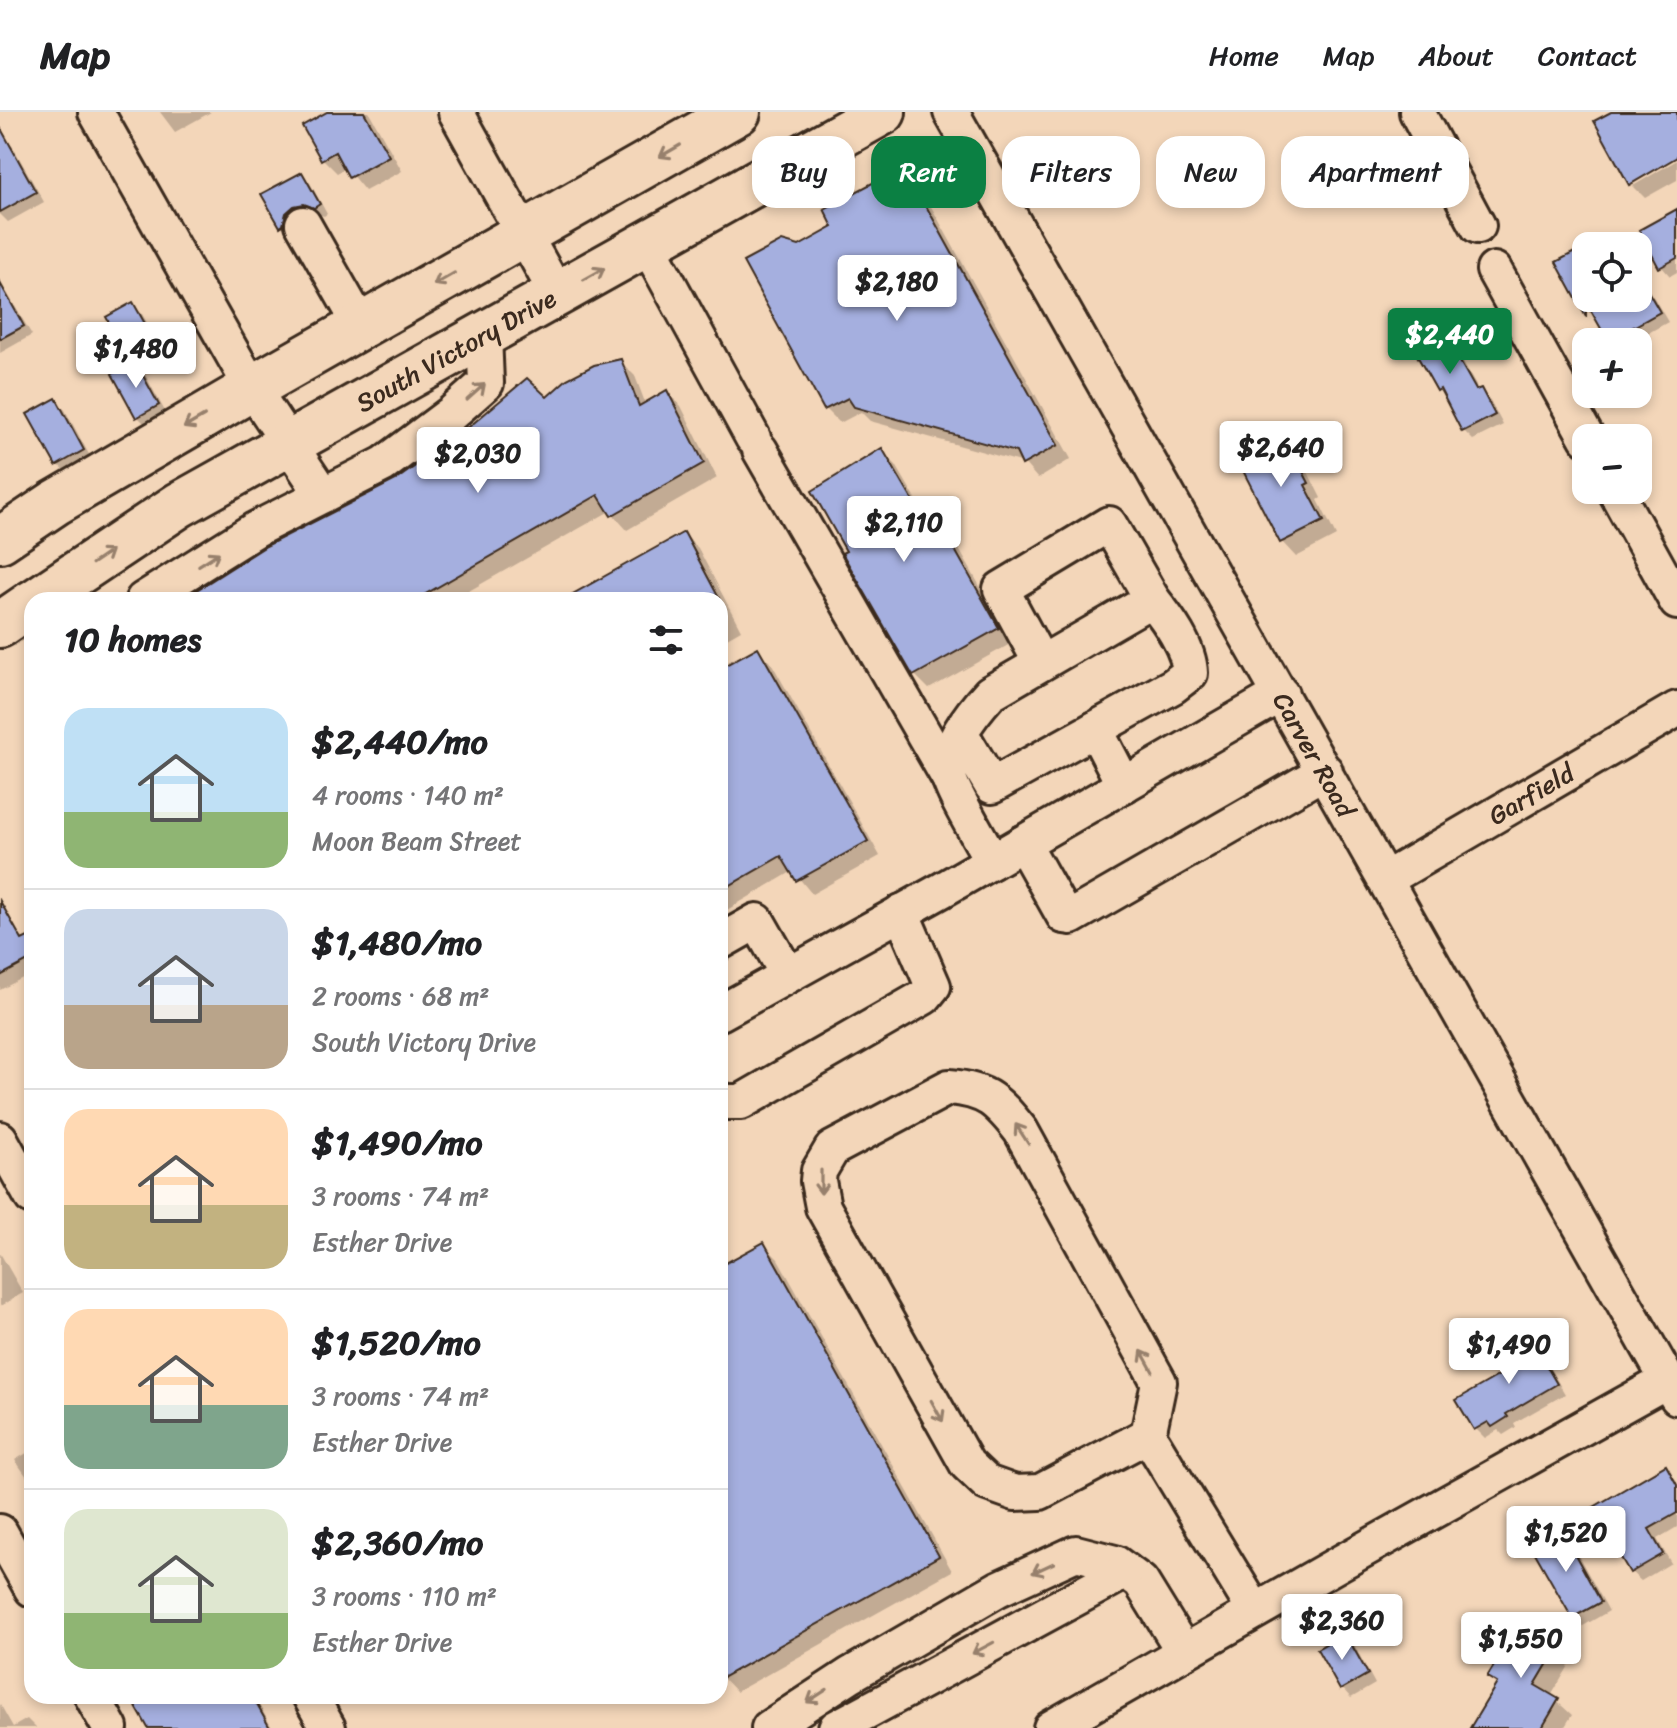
<!DOCTYPE html>
<meta charset="utf-8">
<style>
body{margin:0;font-family:Sriracha,sans-serif;background:#f2f2f2;color:#202124;height:100vh;display:flex;flex-direction:column;font-size:30px;white-space:nowrap}
*{box-sizing:border-box;margin:0}
p{font-size:26px;color:#757577}
.icon{flex:none;width:44px;height:44px;fill:none;stroke:currentColor;stroke-width:2;stroke-linecap:round;stroke-linejoin:round}
.map{position:relative;flex:1;overflow:hidden}
.panel{position:absolute;left:24px;top:480px;width:704px;height:1112px;display:flex;flex-direction:column;background:#fff;border-radius:24px;box-shadow:0 4px 12px #0003}
.panel>*{flex:none}
.banner{position:absolute;left:752px;top:24px;width:760px;height:72px;display:flex;gap:16px}
.fabs{position:absolute;left:1572px;top:120px;display:grid;gap:16px}
.fabs a{display:grid;place-items:center;width:80px;height:80px;border-radius:16px;background:#fff;box-shadow:0 4px 12px #0003;font-size:40px}
.price{position:absolute;translate:-50% -68px;padding:0 18px;border-radius:8px;background:#fff;color:#222;font-size:26px;line-height:52px;filter:drop-shadow(0 2px 4px #0008)}
.price::after{content:'';position:absolute;left:50%;top:48px;width:24px;height:18px;margin-left:-12px;background:inherit;clip-path:polygon(0 0,100% 0,50% 100%)}
.price.selected{background:#0b8043;color:#fff}
ul{padding:0;list-style:none}
li{display:flex;align-items:center;gap:24px;height:200px;padding:0 40px}
li+li{border-top:2px solid #e0e0e0}
li span{display:grid;place-items:center;flex:none;width:224px;height:160px;border-radius:24px;color:#555}
li>.icon{margin-inline-start:auto}
span .icon{width:96px;height:96px;fill:#fffc;stroke-width:1}
li b{font-size:34px}
h2{display:flex;justify-content:space-between;align-items:center;height:96px;padding:0 40px;font-size:34px}
.pill{padding:0 28px;border-radius:24px;background:#fff;box-shadow:0 4px 12px #0003;font-size:28px;line-height:72px}
.pill.selected{background:#0b8043;color:#fff}
header{display:flex;align-items:center;gap:48px;box-sizing:border-box;height:112px;padding:0 40px;background:#fff;border-bottom:2px solid #e0e0e0}
header strong{font-size:38px}
nav{display:flex;gap:44px;margin-inline-start:auto;font-size:28px}
.map>svg:first-child{display:block}
</style>
<header>
<strong>Map</strong>
<nav><a>Home</a><a>Map</a><a>About</a><a>Contact</a></nav>
</header>
<div class="map">
<svg width="1677" height="1616" viewBox="0 0 1677 1616">
<rect width="100%" height="100%" fill="#f3d6b9"/>
<filter id="ink" filterUnits="userSpaceOnUse"><feTurbulence type="fractalNoise" baseFrequency=".0125" numOctaves="2"/><feDisplacementMap in="SourceGraphic" scale="16" xChannelSelector="R" yChannelSelector="G"/><feConvolveMatrix kernelMatrix="1 2 1 2 8 2 1 2 1" color-interpolation-filters="sRGB"/></filter>
<g filter="url(#ink)">
<!-- shadow -->
<g fill="#0003">
<polygon points="160,0 211,0 175,20"/>
<polygon points="331,0 369,0 402,59 365,79 346,56 337,61 323,47"/>
<polygon points="4,26 13,35 44,90 8,110 0,102 0,28"/>
<polygon points="1677,48 1677,68 1645,86 1633,74"/>
<polygon points="903,56 918,71 1071,347 1038,367 1024,351 870,309 861,300 840,311 826,297 800,136 836,116"/>
<polygon points="301,62 310,71 327,102 324,104 315,101 290,123 281,113 264,83"/>
<polygon points="1677,99 1677,160 1670,164 1661,154"/>
<polygon points="1586,136 1586,186 1638,186 1638,181 1645,177 1654,186 1668,210 1632,230 1611,230 1593,199 1590,201 1581,192"/>
<polygon points="0,169 32,223 0,241"/>
<polygon points="133,192 142,202 156,227 132,240 123,231"/>
<polygon points="1436,209 1445,219 1479,279 1490,288 1503,313 1473,328 1464,319 1447,287 1438,278"/>
<polygon points="620,249 635,264 646,293 667,280 681,294 717,366 627,418 610,399 453,488 183,488"/>
<polygon points="135,252 144,261 167,303 147,314 138,305"/>
<polygon points="56,289 65,298 92,348 67,362 58,352"/>
<polygon points="1283,325 1298,340 1321,386 1318,388 1336,424 1296,445 1282,430 1240,348"/>
<polygon points="882,339 896,353 921,396 927,392 942,407 1012,531 929,577 915,563"/>
<polygon points="684,422 698,436 741,518 720,530 720,488 566,488"/>
<polygon points="757,538 772,552 880,744 812,782 793,759 720,802 720,558"/>
<polygon points="13,815 25,829 32,825 32,861 0,878 0,822"/>
<polygon points="763,1132 778,1147 952,1459 736,1580 720,1563 720,1157"/>
<polygon points="0,1141 23,1181 0,1194"/>
<polygon points="1525,1220 1534,1229 1565,1282 1514,1311 1516,1315 1503,1323 1498,1318 1485,1326 1476,1317 1459,1289 1524,1251"/>
<polygon points="32,1338 32,1372 15,1348"/>
<polygon points="1666,1356 1677,1369 1677,1415 1657,1427 1671,1451 1641,1469 1631,1460"/>
<polygon points="1560,1420 1570,1429 1609,1499 1583,1514 1573,1505"/>
<polygon points="1344,1524 1354,1533 1375,1572 1351,1586 1342,1576"/>
<polygon points="1563,1526 1577,1540 1551,1584 1572,1603 1564,1616 1473,1616 1498,1573 1490,1565"/>
<polygon points="132,1584 254,1584 272,1616 149,1616"/>
<polygon points="0,1592 13,1615 27,1607 36,1616 0,1616"/>
</g>
<!-- building -->
<g fill="#a5afdf" stroke="#3b2a1e" stroke-width="2">
<polygon points="327,0 364,0 389,44 349,66 335,40 321,48 302,14"/>
<polygon points="1611,0 1677,0 1677,45 1629,73 1594,9"/>
<polygon points="0,15 36,80 0,100"/>
<polygon points="904,54 1058,333 1022,353 1016,340 854,295 848,286 824,298 743,150 782,129 799,134 833,115 824,97"/>
<polygon points="302,60 320,92 314,96 304,92 294,94 286,101 283,113 280,115 261,82"/>
<polygon points="1677,97 1677,146 1659,156 1639,118"/>
<polygon points="1586,134 1586,186 1638,186 1638,179 1645,174 1660,200 1608,229 1586,190 1586,205 1556,150"/>
<polygon points="0,171 24,214 0,227"/>
<polygon points="133,190 148,217 121,232 106,205"/>
<polygon points="1436,207 1476,278 1481,276 1495,303 1462,320 1440,277 1437,279 1406,224"/>
<polygon points="621,247 639,294 667,278 704,351 611,404 598,383 415,488 181,488 266,434 396,368 463,320 527,266 547,285 567,267 594,253"/>
<polygon points="135,249 159,293 136,306 112,262"/>
<polygon points="56,286 84,338 56,354 27,302"/>
<polygon points="1284,323 1309,371 1305,373 1324,409 1280,431 1237,347"/>
<polygon points="882,336 917,396 928,390 999,516 913,564 842,441 846,439 812,379"/>
<polygon points="684,420 720,488 562,488"/>
<polygon points="758,535 868,729 796,769 781,744 720,779 720,556"/>
<polygon points="0,789 22,828 32,823 32,847 0,864"/>
<polygon points="764,1130 939,1444 720,1567 720,1154"/>
<polygon points="1525,1217 1557,1272 1506,1302 1508,1305 1492,1315 1488,1310 1474,1318 1456,1288 1522,1250 1508,1227"/>
<polygon points="1666,1353 1677,1373 1677,1401 1649,1417 1663,1442 1630,1461 1592,1396"/>
<polygon points="1561,1417 1601,1490 1572,1506 1531,1434"/>
<polygon points="1526,1502 1564,1524 1535,1573 1559,1587 1542,1616 1470,1616 1497,1571 1487,1565"/>
<polygon points="1345,1521 1368,1562 1340,1578 1317,1537"/>
<polygon points="130,1584 252,1584 270,1616 148,1616"/>
</g>
<g fill="none" stroke-linecap="round" stroke-linejoin="round">
<defs>
<g id="minor">
<polyline points="96,0 252,276 323,383"/>
<polyline points="456,0 557,182"/>
<path id="s1" d="M 951,0 L 1677,1285"/>
<polyline points="1417,0 1478,114"/>
<polyline points="303,112 361,214"/>
<polyline points="647,132 753,326"/>
<polyline points="1494,158 1587,326"/>
<polyline points="760,338 949,666"/>
<polyline points="1615,378 1677,490"/>
<polyline points="143,488 256,417 384,352 452,301 486,271 484,223"/>
<polyline points="1041,551 1001,477 1109,412 1152,487"/>
<polyline points="1095,617 1124,673"/>
<path d="M 961,622 L 992,674 L 1173,574 L 1190,561 C 1189,535 1168,507 1152,487 L 990,581 C 971,602 945,634 949,664 C 950,677 984,733 992,749"/>
<polyline points="1023,731 1064,804 1071,805 1325,659"/>
<path id="s2" d="M 1386,767 L 1677,597"/>
<polyline points="720,830 757,809 788,863"/>
<polyline points="720,901 942,778 1281,582"/>
<polyline points="720,987 723,990 741,990 924,885 933,874 901,800"/>
<polyline points="0,1027 32,1085"/>
<path d="M 1148,1323 L 1040,1380 L 1015,1381 L 987,1371 L 967,1352 L 823,1095 L 818,1069 L 819,1059 L 832,1037 L 949,975 C 987,978 998,990 1021,1019 L 1159,1270 L 1148,1323 L 1255,1499"/>
<polyline points="0,1420 32,1477"/>
<polyline points="92,1584 110,1616"/>
<polyline points="310,1584 328,1616"/>
<polyline points="769,1616 850,1563 998,1477 1076,1441 1115,1451 1141,1470 1184,1540"/>
<polyline points="836,1616 1126,1459"/>
<polyline points="1051,1616 1340,1451 1668,1268"/>
</g>
<g id="major">
<polyline points="0,428 55,391 271,265 738,0"/>
<path id="s3" d="M 37,488 L 179,393 L 883,0"/>
<polyline points="0,513 32,491"/>
</g>
</defs>
<!-- minor casing -->
<use href="#minor" stroke="#3b2a1e" stroke-width="40"/>
<!-- major casing -->
<use href="#major" stroke="#3b2a1e" stroke-width="50"/>
<!-- minor -->
<use href="#minor" stroke="#f3d6b9" stroke-width="34"/>
<!-- major -->
<use href="#major" stroke="#f3d6b9" stroke-width="44"/>
</g>
<!-- one-way arrows -->
<defs><path id="oneway-shaft" d="M-6 0H5M1.5-3L5.5 0L1.5 3" fill="none" stroke-width="1.6" stroke-linecap="round" stroke-linejoin="round" transform="scale(2)"/></defs>
<g stroke="#97806c">
<use href="#oneway-shaft" transform="translate(670 39) rotate(150)"/>
<use href="#oneway-shaft" transform="translate(594 162) rotate(-29)"/>
<use href="#oneway-shaft" transform="translate(444 167) rotate(150)"/>
<use href="#oneway-shaft" transform="translate(476 280) rotate(-42)"/>
<use href="#oneway-shaft" transform="translate(194 310) rotate(150)"/>
<use href="#oneway-shaft" transform="translate(102 445) rotate(-34)"/>
<use href="#oneway-shaft" transform="translate(209 447) rotate(-32)"/>
<use href="#oneway-shaft" transform="translate(1022 1022) rotate(-123)"/>
<use href="#oneway-shaft" transform="translate(821 1070) rotate(90)"/>
<use href="#oneway-shaft" transform="translate(1147 1249) rotate(-119)"/>
<use href="#oneway-shaft" transform="translate(937 1299) rotate(61)"/>
<use href="#oneway-shaft" transform="translate(1043 1456) rotate(155)"/>
<use href="#oneway-shaft" transform="translate(983 1536) rotate(152)"/>
<use href="#oneway-shaft" transform="translate(817 1584) rotate(147)"/>
</g>
</g>
<g text-anchor="middle" dominant-baseline="central" stroke-width="6" stroke-linejoin="round" paint-order="stroke">
<!-- street labels -->
<g font-size="26" fill="#3b2a1e" stroke="#f3d6b9">
<text stroke="none"><textPath href="#s3" startOffset="488">South Victory Drive</textPath></text>
<text stroke="none"><textPath href="#s1" startOffset="738">Carver Road</textPath></text>
<text stroke="none"><textPath href="#s2" startOffset="168">Garfield</textPath></text>
</g>
</g>
</svg>
<div class="fabs">
<a><svg class="icon" aria-label="locate" viewBox="0 0 24 24"><circle cx="12" cy="12" r="6"/><path d="M12 2v4M12 18v4M2 12h4M18 12h4"/></svg></a>
<a>+</a>
<a>−</a>
</div>
<b class="price" style="left:897px;top:211px">$2,180</b>
<b class="price selected" style="left:1450px;top:264px">$2,440</b>
<b class="price" style="left:136px;top:278px">$1,480</b>
<b class="price" style="left:1281px;top:377px">$2,640</b>
<b class="price" style="left:478px;top:383px">$2,030</b>
<b class="price" style="left:904px;top:452px">$2,110</b>
<b class="price" style="left:1509px;top:1274px">$1,490</b>
<b class="price" style="left:1566px;top:1462px">$1,520</b>
<b class="price" style="left:1342px;top:1550px">$2,360</b>
<b class="price" style="left:1521px;top:1568px">$1,550</b>
<div class="banner">
<a class="pill">Buy</a>
<a class="pill selected">Rent</a>
<a class="pill">Filters</a>
<a class="pill">New</a>
<a class="pill">Apartment</a>
</div>
<section class="panel">
<h2>10 homes<svg class="icon" aria-label="filters" viewBox="0 0 24 24"><path d="M4 7h16M4 17h16"/><circle cx="9" cy="7" r="2"/><circle cx="15" cy="17" r="2"/></svg></h2>
<ul>
<li><span style="background:linear-gradient(#bfe0f5 65%,#8fb573 0)"><svg class="icon" aria-label="home" viewBox="0 0 24 24"><path d="M3 11l9-7 9 7M6 9v11h12V9"/></svg></span><div><b>$2,440/mo</b><p>4 rooms · 140 m²</p><p>Moon Beam Street</p></div></li>
<li><span style="background:linear-gradient(#c9d6e8 60%,#b9a48a 0)"><svg class="icon" aria-label="home" viewBox="0 0 24 24"><path d="M3 11l9-7 9 7M6 9v11h12V9"/></svg></span><div><b>$1,480/mo</b><p>2 rooms · 68 m²</p><p>South Victory Drive</p></div></li>
<li><span style="background:linear-gradient(#ffd9b3 60%,#c2b280 0)"><svg class="icon" aria-label="home" viewBox="0 0 24 24"><path d="M3 11l9-7 9 7M6 9v11h12V9"/></svg></span><div><b>$1,490/mo</b><p>3 rooms · 74 m²</p><p>Esther Drive</p></div></li>
<li><span style="background:linear-gradient(#ffd9b3 60%,#7fa58c 0)"><svg class="icon" aria-label="home" viewBox="0 0 24 24"><path d="M3 11l9-7 9 7M6 9v11h12V9"/></svg></span><div><b>$1,520/mo</b><p>3 rooms · 74 m²</p><p>Esther Drive</p></div></li>
<li><span style="background:linear-gradient(#dfe7d0 65%,#8fb573 0)"><svg class="icon" aria-label="home" viewBox="0 0 24 24"><path d="M3 11l9-7 9 7M6 9v11h12V9"/></svg></span><div><b>$2,360/mo</b><p>3 rooms · 110 m²</p><p>Esther Drive</p></div></li>
</ul>
</section>
</div>
